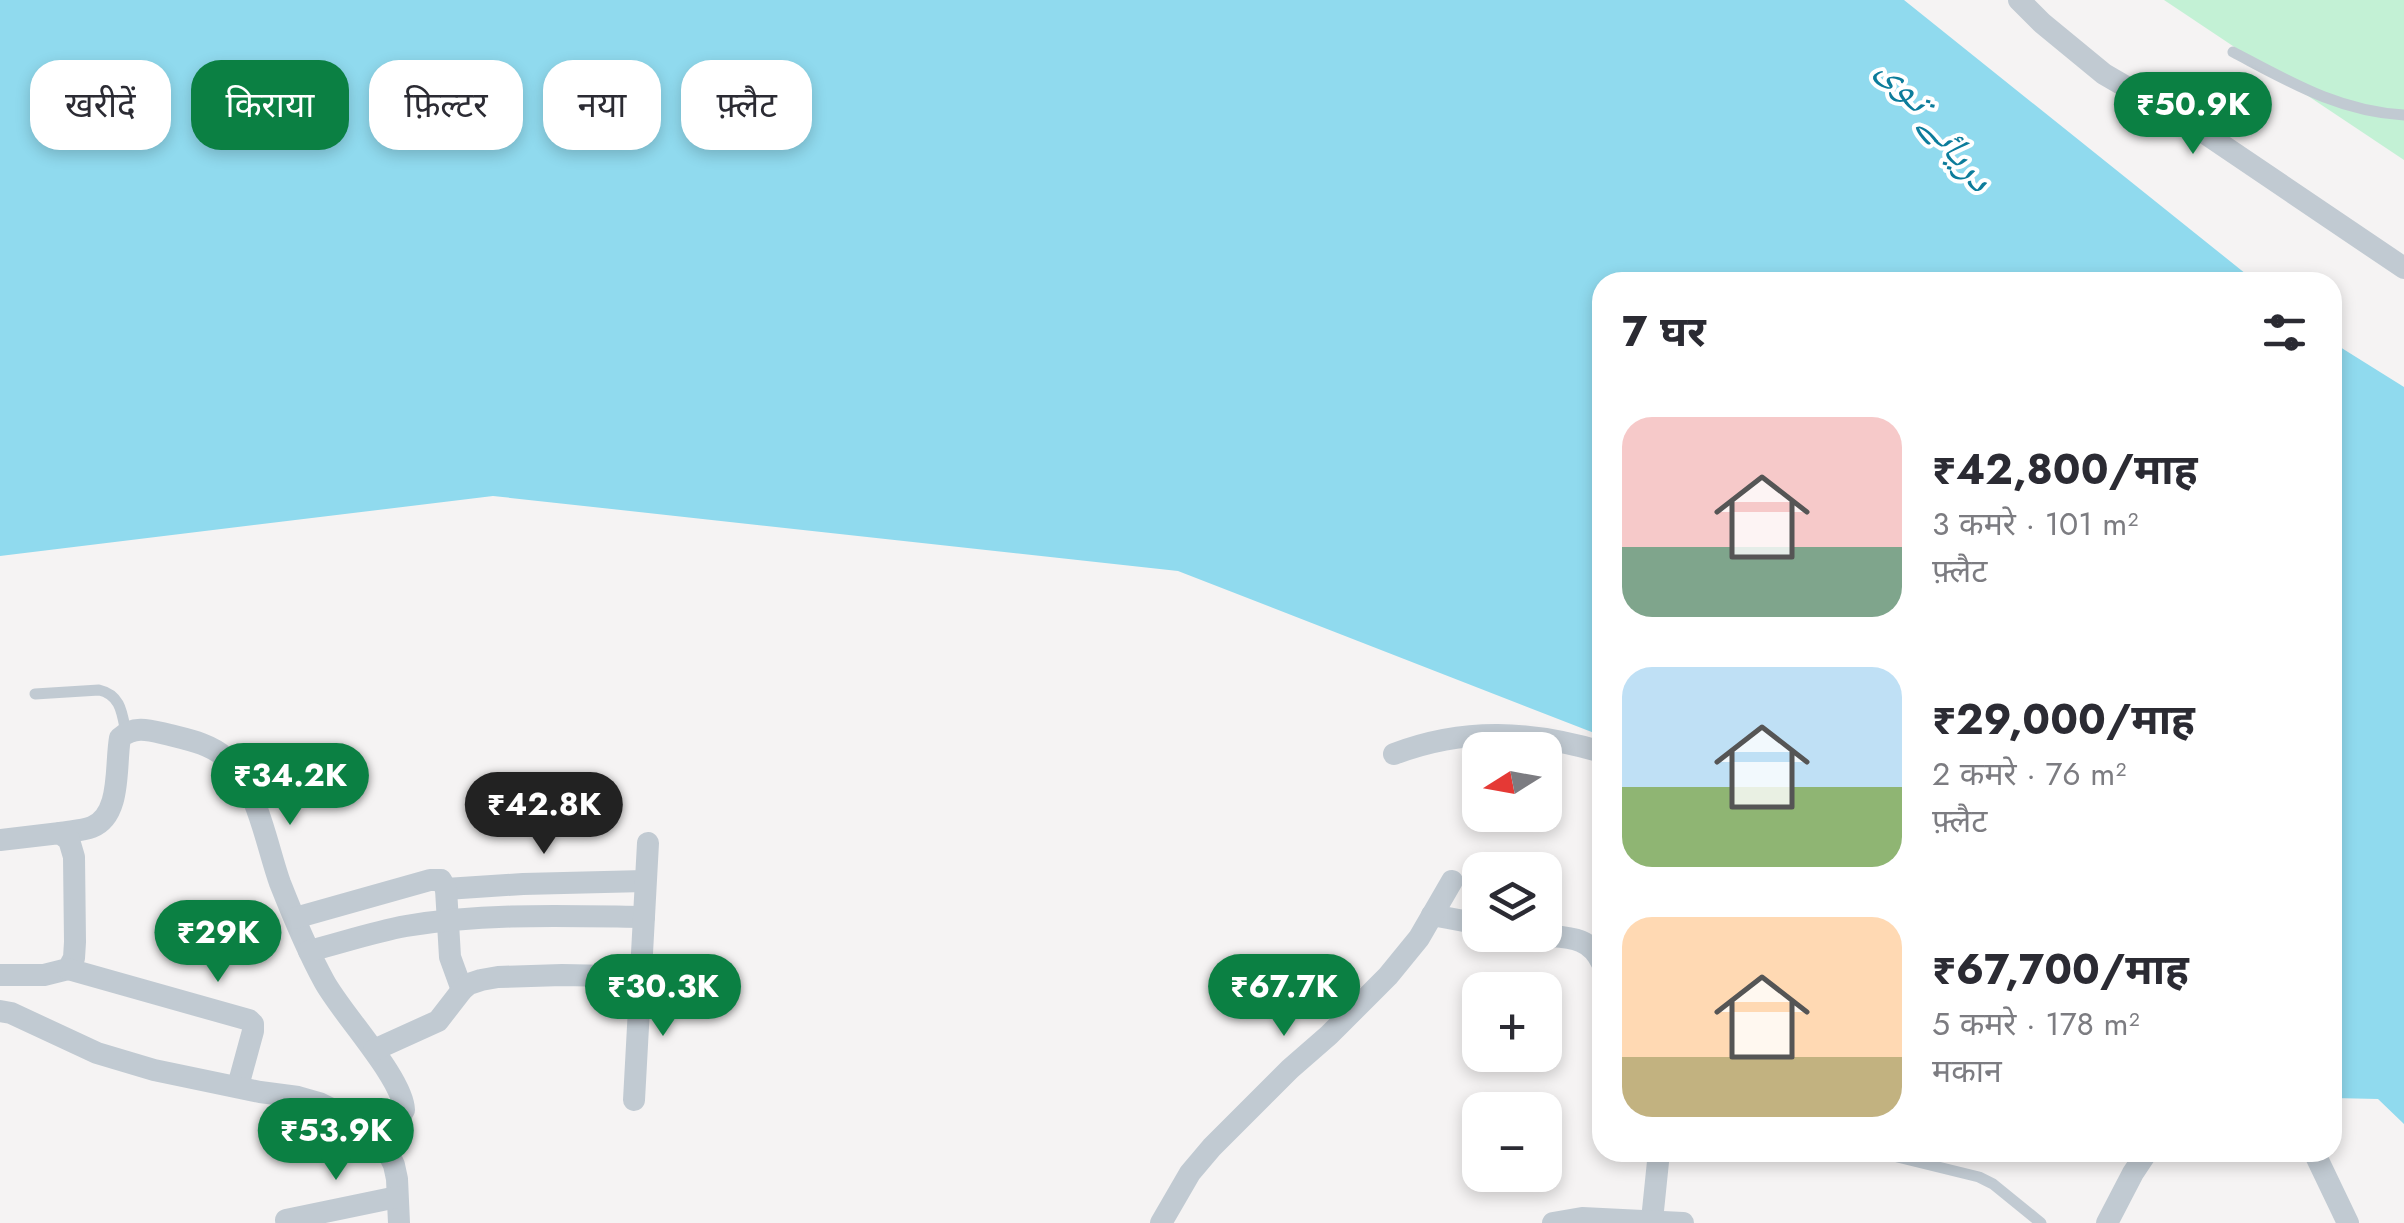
<!DOCTYPE html>
<html lang="hi">
<meta charset="utf-8">
<style>
body{margin:0;font-family:Jost,"Noto Naskh Arabic","Noto Sans Devanagari",sans-serif;background:#f7f7f7;color:#2b2b33;height:100vh;display:flex;flex-direction:column;font-size:38px;white-space:nowrap}
*{box-sizing:border-box;margin:0}
p{font-size:32px;color:#7c7c81}
.icon{flex:none;width:55px;height:55px;fill:none;stroke:currentColor;stroke-width:2;stroke-linecap:round;stroke-linejoin:round}
.map{position:relative;flex:1;overflow:hidden}
.panel{position:absolute;left:1592px;top:272px;width:750px;height:890px;display:flex;flex-direction:column;background:#fff;border-radius:30px;box-shadow:0 5px 15px #0003}
.panel>*{flex:none}
.guide{position:absolute;left:30px;top:60px;width:950px;height:90px;display:flex;gap:20px}
.needle{width:65px;rotate:259deg}
.buttons{position:absolute;left:1462px;top:732px;display:grid;gap:20px}
.buttons a{display:grid;place-items:center;width:100px;height:100px;border-radius:20px;background:#fff;box-shadow:0 5px 15px #0003;font-size:50px}
.price{position:absolute;translate:-50% -85px;padding:0 22px;border-radius:35px;background:#0b8043;color:#fff;font-size:32px;line-height:65px;filter:drop-shadow(0 2px 5px #0008)}
.price::after{content:'';position:absolute;left:50%;top:60px;width:30px;height:22px;margin-left:-15px;background:inherit;clip-path:polygon(0 0,100% 0,50% 100%)}
.price.active{background:#222;color:#fff}
ul{padding:0;list-style:none}
li{display:flex;align-items:center;gap:30px;height:250px;padding:0 30px}
li span{display:grid;place-items:center;flex:none;width:280px;height:200px;border-radius:30px;color:#555}
li>.icon{margin-inline-start:auto}
span .icon{width:120px;height:120px;fill:#fffc;stroke-width:1}
li b{font-size:42px}
h2{display:flex;justify-content:space-between;align-items:center;height:120px;padding:0 30px;font-size:42px}
.tag{padding:0 35px;border-radius:30px;background:#fff;box-shadow:0 5px 15px #0003;font-size:35px;line-height:90px}
.tag.active{background:#0b8043;color:#fff}
.map>svg:first-child{display:block}
</style>
<div class="map">
<svg width="2404" height="1223" viewBox="0 0 2404 1223">
<rect width="100%" height="100%" fill="#f5f3f3"/>
<!-- green -->
<polygon fill="#c3f1d5" points="2164,0 2404,0 2404,160"/>
<!-- water -->
<g fill="#90daee">
<polygon points="0,0 1904,0 2256,282 1602,282 1602,736 1178,571 493,496 0,556"/>
<polygon points="2332,342 2404,387 2404,1124 2378,1099 2333,1098"/>
</g>
<g fill="none" stroke-linecap="round" stroke-linejoin="round">
<!-- lane -->
<g stroke="#c1cad2" stroke-width="11">
<path d="M 2233,52 C 2290,82 2338,111 2404,115"/>
<path d="M 35,694 L 99,690 C 121,695 122,713 126,733"/>
<polyline points="1877,1152 1979,1177 1993,1184 2041,1223"/>
</g>
<!-- street -->
<g stroke="#c1cad2" stroke-width="22">
<polyline points="2019,0 2042,23 2104,74 2197,128 2404,268"/>
<path d="M 1394,754 C 1465,727 1531,731 1602,752"/>
<path d="M 60,833 C 70,831 82,831 92,827 C 122,815 115,765 120,738 C 135,724 152,731 170,735 C 190,740 210,744 226,758 C 258,787 266,844 280,883 C 293,916 307,950 324,981 C 341,1013 403,1078 404,1110 L 384,1144"/>
<polyline points="0,840 60,833 69,840 74,857 75,942 74,958 68,969 44,975 0,975"/>
<polyline points="446,889 523,884 645,881"/>
<polyline points="1432,915 1480,924"/>
<polyline points="295,918 430,880 441,880 446,889 450,957 462,990"/>
<path d="M 1539,935 C 1567,938 1589,935 1602,963"/>
<path d="M 309,951 C 341,943 373,932 406,926 C 484,913 564,916 644,917"/>
<polyline points="68,969 249,1020 253,1024 253,1031 238,1086"/>
<polyline points="0,1011 11,1013 97,1053 154,1070 260,1092 298,1097 319,1103 364,1125 384,1144 394,1165 397,1179 399,1223"/>
<polyline points="374,1050 438,1021 462,990 469,984 481,980 498,977 562,975 716,978"/>
<polyline points="634,1100 648,843"/>
<polyline points="2314,1152 2348,1223"/>
<polyline points="286,1220 397,1197"/>
<polyline points="1652,1220 1659,1152"/>
<polyline points="1161,1223 1190,1173 1212,1147 1290,1069 1329,1035 1388,976 1419,938 1452,881"/>
<polyline points="1553,1223 1582,1218 1683,1223"/>
<polyline points="2107,1223 2133,1173 2147,1152"/>
</g>
</g>
<g text-anchor="middle" dominant-baseline="central" stroke-width="8" stroke-linejoin="round" paint-order="stroke">
<!-- water labels -->
<g font-size="40" font-style="italic" fill="#0c7c9b" stroke="#fff">
<text transform="translate(1938 123) rotate(52)">دریائے توی</text>
</g>
</g>
</svg>
<div class="buttons">
<a><svg class="needle" viewBox="-14 -14 28 28"><path d="M0-13l5 13h-10z" fill="#e53935"/><path d="M0 13l5-13h-10z" fill="#7c7c81"/></svg></a>
<a><svg class="icon" aria-label="layers" viewBox="0 0 24 24"><path d="M12 4l9 5-9 5-9-5zM3 14l9 5 9-5"/></svg></a>
<a>+</a>
<a>−</a>
</div>
<b class="price" style="left:2193px;top:157px">₹50.9K</b>
<b class="price" style="left:290px;top:828px">₹34.2K</b>
<b class="price active" style="left:544px;top:857px">₹42.8K</b>
<b class="price" style="left:218px;top:985px">₹29K</b>
<b class="price" style="left:663px;top:1039px">₹30.3K</b>
<b class="price" style="left:1284px;top:1039px">₹67.7K</b>
<b class="price" style="left:336px;top:1183px">₹53.9K</b>
<div class="guide">
<a class="tag">खरीदें</a>
<a class="tag active">किराया</a>
<a class="tag">फ़िल्टर</a>
<a class="tag">नया</a>
<a class="tag">फ़्लैट</a>
</div>
<section class="panel">
<h2>7 घर<svg class="icon" aria-label="filters" viewBox="0 0 24 24"><path d="M4 7h16M4 17h16"/><circle cx="9" cy="7" r="2"/><circle cx="15" cy="17" r="2"/></svg></h2>
<ul>
<li><span style="background:linear-gradient(#f6c9c9 65%,#7fa58c 0)"><svg class="icon" aria-label="home" viewBox="0 0 24 24"><path d="M3 11l9-7 9 7M6 9v11h12V9"/></svg></span><div><b>₹42,800/माह</b><p>3 कमरे · 101 m²</p><p>फ़्लैट</p></div></li>
<li><span style="background:linear-gradient(#bfe0f5 60%,#8fb573 0)"><svg class="icon" aria-label="home" viewBox="0 0 24 24"><path d="M3 11l9-7 9 7M6 9v11h12V9"/></svg></span><div><b>₹29,000/माह</b><p>2 कमरे · 76 m²</p><p>फ़्लैट</p></div></li>
<li><span style="background:linear-gradient(#ffd9b3 70%,#c2b280 0)"><svg class="icon" aria-label="home" viewBox="0 0 24 24"><path d="M3 11l9-7 9 7M6 9v11h12V9"/></svg></span><div><b>₹67,700/माह</b><p>5 कमरे · 178 m²</p><p>मकान</p></div></li>
</ul>
</section>
</div>
